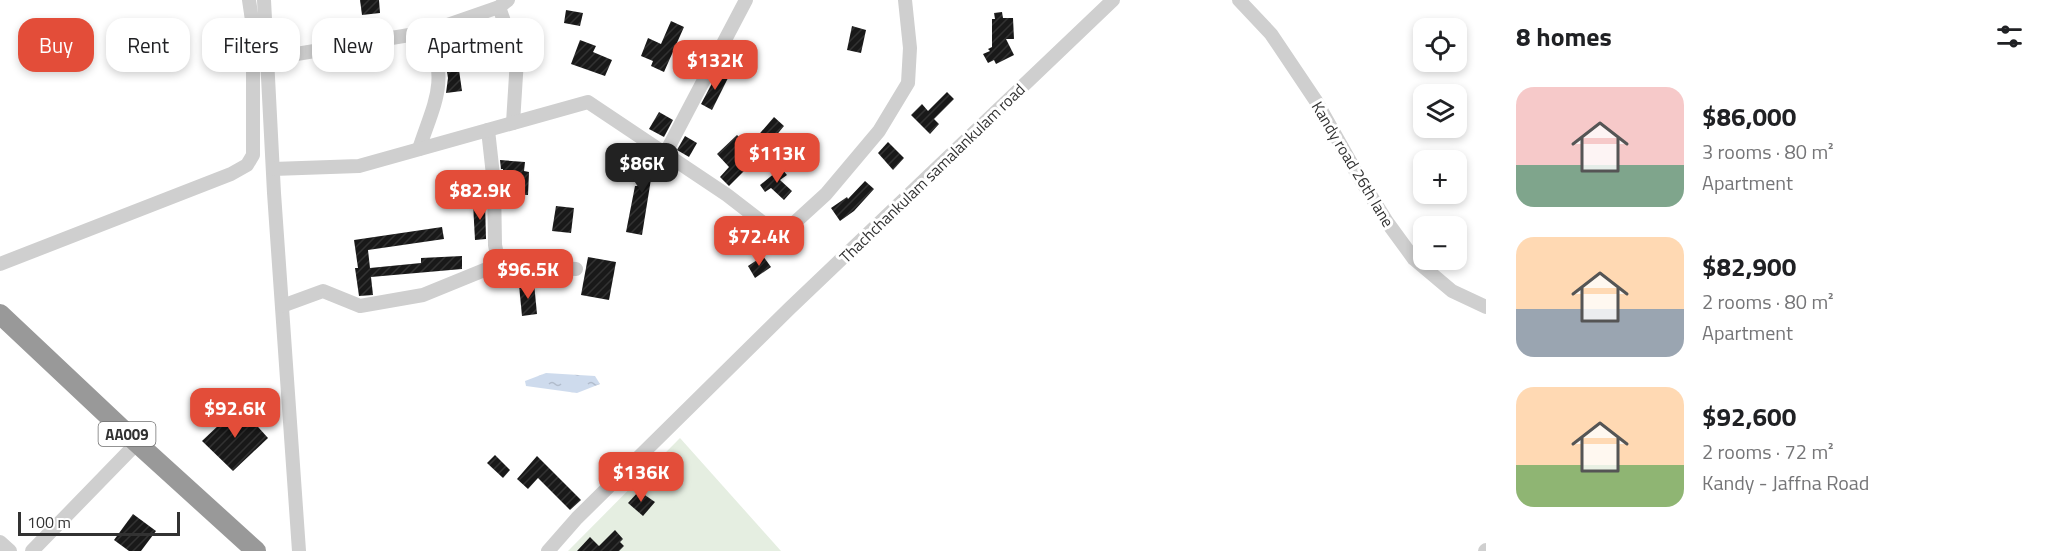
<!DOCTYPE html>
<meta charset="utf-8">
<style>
body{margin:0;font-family:"Titillium Web",sans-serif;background:#f6f6f6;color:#202124;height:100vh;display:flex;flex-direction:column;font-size:22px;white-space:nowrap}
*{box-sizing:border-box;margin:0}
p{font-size:20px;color:#757577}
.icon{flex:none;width:33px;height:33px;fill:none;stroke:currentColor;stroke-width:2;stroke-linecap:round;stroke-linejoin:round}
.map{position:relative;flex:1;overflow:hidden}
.side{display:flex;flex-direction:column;background:#fff;width:570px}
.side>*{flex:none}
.banner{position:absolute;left:18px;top:18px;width:570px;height:54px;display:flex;gap:12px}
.buttons{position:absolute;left:1413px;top:18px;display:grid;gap:12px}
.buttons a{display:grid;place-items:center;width:54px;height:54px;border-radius:12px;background:#fff;box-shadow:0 3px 9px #0003;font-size:30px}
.scale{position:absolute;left:18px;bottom:15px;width:162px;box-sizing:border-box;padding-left:6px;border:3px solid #323232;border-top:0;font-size:16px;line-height:21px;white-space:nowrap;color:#323232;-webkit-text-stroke:4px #fff;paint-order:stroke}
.price{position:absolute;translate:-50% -51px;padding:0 14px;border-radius:12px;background:#e34d39;color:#fff;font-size:20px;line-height:39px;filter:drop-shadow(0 2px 3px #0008)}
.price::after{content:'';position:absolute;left:50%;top:36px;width:18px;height:14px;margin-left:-9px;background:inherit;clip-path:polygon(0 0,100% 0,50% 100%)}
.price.on{background:#222;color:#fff}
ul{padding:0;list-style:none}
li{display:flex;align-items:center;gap:18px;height:150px;padding:0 30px}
li span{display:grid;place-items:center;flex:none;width:168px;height:120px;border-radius:18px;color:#555}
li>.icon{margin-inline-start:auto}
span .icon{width:72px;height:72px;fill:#fffc;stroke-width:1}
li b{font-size:26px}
h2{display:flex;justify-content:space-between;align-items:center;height:72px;padding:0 30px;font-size:26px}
.chip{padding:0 21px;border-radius:18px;background:#fff;box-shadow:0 3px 9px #0003;font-size:21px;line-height:54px}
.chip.on{background:#e34d39;color:#fff}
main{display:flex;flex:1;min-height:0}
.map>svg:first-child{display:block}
</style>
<main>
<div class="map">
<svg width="1486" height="551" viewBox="0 0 1486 551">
<defs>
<pattern id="water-ripples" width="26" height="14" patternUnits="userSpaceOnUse" patternTransform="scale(1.5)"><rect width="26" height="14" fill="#cedbed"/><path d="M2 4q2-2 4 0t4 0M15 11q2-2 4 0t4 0" fill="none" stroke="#b1bccc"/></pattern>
<pattern id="building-hatch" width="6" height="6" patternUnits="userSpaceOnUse" patternTransform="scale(1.5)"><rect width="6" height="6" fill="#191919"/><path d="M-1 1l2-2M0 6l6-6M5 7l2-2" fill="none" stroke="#323232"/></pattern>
</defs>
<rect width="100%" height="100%" fill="#fff"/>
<!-- grass -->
<polygon fill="#e5eee1" points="680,438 781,551 568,551"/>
<!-- water -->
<polygon fill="url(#water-ripples)" points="546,373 595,376 600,384 577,393 526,386 525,381"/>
<!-- building -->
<g fill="url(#building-hatch)">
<polygon points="360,0 379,0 380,13 362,15"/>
<polygon points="566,10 583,13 580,26 564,23"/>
<polygon points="1002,12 1003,18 1013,18 1014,39 1006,39 1014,55 996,64 994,60 988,63 983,54 990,51 988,49 992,47 992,19 995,19 994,13"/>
<polygon points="671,21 684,27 664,72 651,66 653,61 641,56 648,38 661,44"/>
<polygon points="852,26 866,30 861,53 847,50"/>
<polygon points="580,40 596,46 593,52 612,60 605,76 571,64"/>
<polygon points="461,51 463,60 470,59 471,68 459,70 462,91 446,93 448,78 444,54"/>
<polygon points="718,72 728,78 712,110 701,104"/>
<polygon points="947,92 954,99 934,119 939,124 930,134 911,115 922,104 928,111"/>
<polygon points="659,112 673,120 664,137 649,129"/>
<polygon points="774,117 784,126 759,156 729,186 720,177 729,167 717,154 737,135 749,146"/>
<polygon points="685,136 697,143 689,157 677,150"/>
<polygon points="888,142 904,158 893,170 878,153"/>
<polygon points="642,155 653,156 660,161 658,179 651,179 642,235 626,232 635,186 638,186"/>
<polygon points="500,160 525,162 524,171 529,172 528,195 503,194 503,169 501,169"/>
<polygon points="781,168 787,175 780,180 792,191 784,200 771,188 765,192 760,185"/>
<polygon points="865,181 874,189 854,211 840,221 831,208 847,197 848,199"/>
<polygon points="473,203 485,203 486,239 475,240"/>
<polygon points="556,206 574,208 571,233 552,231"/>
<polygon points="442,227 444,239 368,250 370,268 421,263 421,258 462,256 462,269 371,277 373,295 359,296 355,268 358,268 354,240"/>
<polygon points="763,256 771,267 755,278 748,266"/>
<polygon points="588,257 616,262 609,300 581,295"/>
<polygon points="534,283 537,314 522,316 519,285"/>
<polygon points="239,406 268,438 233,471 202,441"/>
<polygon points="495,455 510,470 503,478 487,463"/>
<polygon points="537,456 581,500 570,510 538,478 528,489 517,479"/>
<polygon points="639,491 655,502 643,516 628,503"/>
<polygon points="133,514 156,531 141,551 129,551 114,540"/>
<polygon points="615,530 623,539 620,542 624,546 619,551 577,551 590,537 599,546"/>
</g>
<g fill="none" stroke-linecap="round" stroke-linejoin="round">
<!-- minor -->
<g stroke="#cfcfcf" stroke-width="14">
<polyline points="264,0 274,193 299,551"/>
<polyline points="1239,0 1271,34 1316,101 1356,172 1387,222 1414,259 1452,291 1486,307"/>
<polyline points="499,7 517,59 513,123"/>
<polyline points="267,59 427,32 499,7 508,0"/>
<polyline points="488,130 494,184 495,245 499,264"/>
<path d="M 419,149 C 434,103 450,81 427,32"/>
<polyline points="665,154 746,0"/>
<polyline points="273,169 359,166 588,102 727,195 780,236 826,194 879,131 908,83 910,48 905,0"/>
<polyline points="0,264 231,174 247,165 253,155 253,27 249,0"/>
<polyline points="282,306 323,291 360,306 423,295 499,264 576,269"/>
<polyline points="0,542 10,551"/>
<polyline points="32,551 137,443"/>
<polyline points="548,551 577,518 789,309 1113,0"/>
<polyline points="1485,551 1486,550"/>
</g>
<!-- highway -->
<polyline stroke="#999" stroke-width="20" points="0,314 137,443 256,551"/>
</g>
<g text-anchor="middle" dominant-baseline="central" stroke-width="6" stroke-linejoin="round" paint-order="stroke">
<!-- shield labels -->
<rect fill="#fff" stroke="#707070" stroke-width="1.5" x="98.5" y="422" width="57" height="24" rx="4.5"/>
<g font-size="15" font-weight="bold" fill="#323232">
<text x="127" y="434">AA009</text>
</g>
<!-- street labels -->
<g font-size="16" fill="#323232" stroke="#fff">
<text transform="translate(1353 164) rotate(59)">Kandy road 26th lane</text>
<text transform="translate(932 173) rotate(-44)">Thachchankulam samalankulam road</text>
</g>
</g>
</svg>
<div class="buttons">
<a><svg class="icon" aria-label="locate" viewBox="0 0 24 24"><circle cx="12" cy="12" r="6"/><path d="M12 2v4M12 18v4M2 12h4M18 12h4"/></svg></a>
<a><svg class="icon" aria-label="layers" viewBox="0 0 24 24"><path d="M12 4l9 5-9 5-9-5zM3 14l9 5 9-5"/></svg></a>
<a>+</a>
<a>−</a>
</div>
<div class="scale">100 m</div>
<b class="price" style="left:715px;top:91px">$132K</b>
<b class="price" style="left:777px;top:184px">$113K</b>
<b class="price on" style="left:642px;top:194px">$86K</b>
<b class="price" style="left:480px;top:221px">$82.9K</b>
<b class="price" style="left:759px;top:267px">$72.4K</b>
<b class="price" style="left:528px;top:300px">$96.5K</b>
<b class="price" style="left:235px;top:439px">$92.6K</b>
<b class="price" style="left:641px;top:503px">$136K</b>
<div class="banner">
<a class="chip on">Buy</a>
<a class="chip">Rent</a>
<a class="chip">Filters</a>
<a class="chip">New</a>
<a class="chip">Apartment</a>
</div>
</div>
<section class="side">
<h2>8 homes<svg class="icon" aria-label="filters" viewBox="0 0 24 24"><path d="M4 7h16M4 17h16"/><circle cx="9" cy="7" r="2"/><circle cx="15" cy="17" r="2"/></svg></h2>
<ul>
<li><span style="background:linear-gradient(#f6c9c9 65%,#7fa58c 0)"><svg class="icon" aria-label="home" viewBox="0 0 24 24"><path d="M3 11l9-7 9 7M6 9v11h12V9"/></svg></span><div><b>$86,000</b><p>3 rooms · 80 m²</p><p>Apartment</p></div></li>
<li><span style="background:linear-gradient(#ffd9b3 60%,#9aa5b1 0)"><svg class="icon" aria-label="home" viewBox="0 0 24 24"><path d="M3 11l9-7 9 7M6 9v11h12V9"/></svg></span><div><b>$82,900</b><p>2 rooms · 80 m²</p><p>Apartment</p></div></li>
<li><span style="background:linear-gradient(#ffd9b3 65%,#8fb573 0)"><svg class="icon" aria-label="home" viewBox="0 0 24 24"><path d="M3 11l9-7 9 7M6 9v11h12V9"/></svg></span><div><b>$92,600</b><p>2 rooms · 72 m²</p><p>Kandy - Jaffna Road</p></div></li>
</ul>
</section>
</main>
